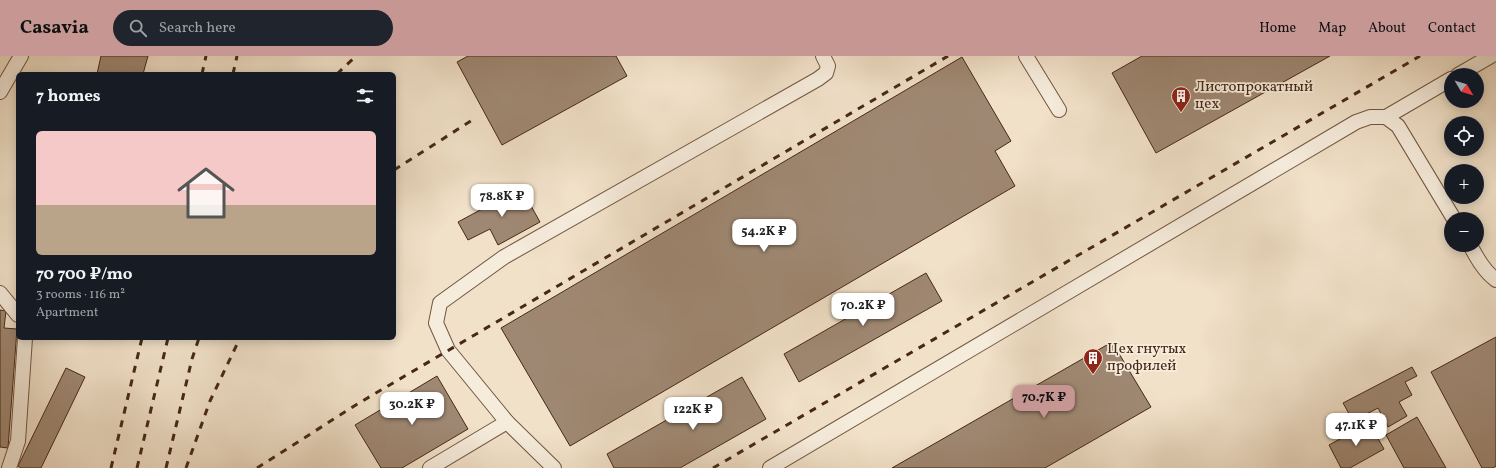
<!DOCTYPE html>
<meta charset="utf-8">
<style>
body{margin:0;font-family:Vollkorn,serif;background:#20242c;color:#f1f3f6;height:100vh;display:flex;flex-direction:column;font-size:15px;white-space:nowrap}
*{box-sizing:border-box;margin:0}
p{font-size:13px;color:#9ea1a6}
.icon{flex:none;width:22px;height:22px;fill:none;stroke:currentColor;stroke-width:2;stroke-linecap:round;stroke-linejoin:round}
.map{position:relative;flex:1;overflow:hidden}
.side{position:absolute;left:16px;top:16px;width:380px;height:268px;display:flex;flex-direction:column;background:#171b24;border-radius:6px;box-shadow:0 2px 10px #0003}
.side>*{flex:none}
.needle{width:26px;rotate:128deg}
.tools{position:absolute;left:1444px;top:12px;display:grid;gap:8px}
.tools a{display:grid;place-items:center;width:40px;height:40px;border-radius:50%;background:#171b24;box-shadow:0 2px 10px #0003;font-size:20px}
.price{position:absolute;translate:-50% -34px;padding:0 9px;border-radius:8px;background:#fff;color:#222;font-size:13px;line-height:26px;filter:drop-shadow(0 1px 2px #0008)}
.price::after{content:'';position:absolute;left:50%;top:24px;width:12px;height:9px;margin-left:-6px;background:inherit;clip-path:polygon(0 0,100% 0,50% 100%)}
.price.on{background:#c59692;color:#111}
ul{padding:0;list-style:none}
li{display:grid;align-content:center;gap:8px;height:212px;padding:0 20px}
li span{display:grid;place-items:center;height:124px;border-radius:6px;color:#555}
li>.icon{margin-inline-start:auto}
span .icon{width:72px;height:72px;fill:#fffc;stroke-width:1}
li b{font-size:17px}
h2{display:flex;justify-content:space-between;align-items:center;height:48px;padding:0 20px;font-size:17px}
header{display:flex;align-items:center;gap:24px;box-sizing:border-box;height:56px;padding:0 20px;background:#c59692;color:#111}
header strong{font-size:19px}
nav{display:flex;gap:22px;margin-inline-start:auto;font-size:14px}
.search{width:280px;height:36px;background:#20242c;display:flex;align-items:center;gap:10px;box-sizing:border-box;padding:0 14px;border-radius:22px;color:#9ea1a6;font-size:15px}
.map>svg:first-child{display:block}
</style>
<header>
<strong>Casavia</strong>
<div class="search"><svg class="icon" aria-label="search" viewBox="0 0 24 24"><circle cx="10" cy="10" r="6"/><path d="M15 15l6 6"/></svg>Search here</div>
<nav><a>Home</a><a>Map</a><a>About</a><a>Contact</a></nav>
</header>
<div class="map">
<svg width="1496" height="412" viewBox="0 0 1496 412">
<rect width="100%" height="100%" fill="#f1e1c9"/>
<filter id="stains"><feTurbulence type="fractalNoise" baseFrequency=".005" numOctaves="4"/><feColorMatrix values="0 0 0 0 .2 0 0 0 0 .09 0 0 0 0 .02 0 0 0 .5 -.17"/></filter>
<radialGradient id="worn" r=".72"><stop offset=".6" stop-color="#630" stop-opacity="0"/><stop offset="1" stop-color="#630" stop-opacity=".3"/></radialGradient>
<!-- building -->
<g fill="#9f8873" stroke="#472816">
<polygon points="101,0 148,0 143,18 97,18"/>
<polygon points="468,0 616,0 627,20 502,89 457,6"/>
<polygon points="1142,0 1330,0 1156,97 1112,17"/>
<polygon points="962,1 1011,85 995,95 1015,130 570,390 501,272"/>
<polygon points="521,132 540,166 498,189 490,173 468,184 458,166"/>
<polygon points="926,217 942,245 799,326 784,298"/>
<polygon points="0,254 6,255 4,272 17,273 8,392 0,391"/>
<polygon points="1496,281 1496,410 1493,412 1482,412 1431,316"/>
<polygon points="1112,286 1151,351 1045,412 892,412"/>
<polygon points="1412,311 1417,320 1405,326 1412,339 1399,346 1407,360 1388,371 1378,352 1353,365 1343,347"/>
<polygon points="66,312 85,321 41,412 21,412 18,410"/>
<polygon points="437,320 468,373 402,412 381,412 355,369"/>
<polygon points="742,321 766,363 680,412 614,412 607,398"/>
<polygon points="1417,361 1446,412 1404,412 1386,379"/>
<polygon points="1369,367 1384,393 1350,412 1341,412 1329,389"/>
</g>
<g fill="none" stroke-linecap="round" stroke-linejoin="round">
<defs>
<g id="minor">
<polyline points="1026,0 1059,54"/>
<polyline points="1458,19 1491,0"/>
<polyline points="0,36 21,0"/>
<polyline points="1386,61 1451,23"/>
<path d="M 1470,189 C 1477,202 1484,215 1496,224"/>
<polyline points="0,237 18,259"/>
<polyline points="507,366 448,294 436,267 440,247 504,201 818,23 826,17 828,10 823,0"/>
<polyline points="9,412 18,385 25,282"/>
<polyline points="430,412 507,366 554,412"/>
<polyline points="770,412 1356,66 1370,61 1386,61 1398,70 1454,163"/>
</g>
</defs>
<!-- minor casing -->
<use href="#minor" stroke="#725643" stroke-width="16"/>
<!-- minor -->
<use href="#minor" stroke="#f6ecdc" stroke-width="14"/>
<!-- rail -->
<g stroke="#472816" stroke-width="3" stroke-dasharray="7 7" stroke-linecap="butt">
<polyline points="202,18 206,0"/>
<polyline points="233,18 237,0"/>
<polyline points="337,18 356,0"/>
<polyline points="394,114 474,63"/>
<polyline points="111,412 142,282"/>
<polyline points="137,412 168,282"/>
<polyline points="166,412 192,303 199,282"/>
<polyline points="186,412 210,345 240,282"/>
<polyline points="257,412 359,347 948,0"/>
<polyline points="713,412 1420,0"/>
</g>
</g>
<!-- icons -->
<defs>
<symbol id="building-pin" viewBox="-11 -11 22 30"><path d="M0 17L-7.5 6A9.5 9.5 0 1 1 7.5 6Z" fill="#8f2418" stroke="#f6ecdc"/><path d="M-4-6H4V6H1V3H-1V6H-4ZM-2.5-4.3h1.7v1.8h-1.7ZM.8-4.3h1.7v1.8H.8ZM-2.5-1h1.7V.8h-1.7ZM.8-1h1.7V.8H.8Z" fill="#fff"/></symbol>
</defs>
<g fill-rule="evenodd">
<use href="#building-pin" x="1170" y="29" width="22" height="30"/>
<use href="#building-pin" x="1082" y="291" width="22" height="30"/>
</g>
<g text-anchor="middle" dominant-baseline="central" stroke-width="3.5" stroke-linejoin="round" paint-order="stroke">
<!-- poi labels -->
<g font-size="15" fill="#472816" stroke="#f6ecdc" text-anchor="start">
<text x="1195" y="31">Листопрокатный<tspan x="1195" dy="17">цех</tspan></text>
<text x="1107" y="293">Цех гнутых<tspan x="1107" dy="17">профилей</tspan></text>
</g>
</g>
<rect width="100%" height="100%" filter="url(#stains)"/>
<rect width="100%" height="100%" fill="url(#worn)"/>
</svg>
<div class="tools">
<a><svg class="needle" viewBox="-14 -14 28 28"><path d="M0-13l5 13h-10z" fill="#e53935"/><path d="M0 13l5-13h-10z" fill="#9ea1a6"/></svg></a>
<a><svg class="icon" aria-label="locate" viewBox="0 0 24 24"><circle cx="12" cy="12" r="6"/><path d="M12 2v4M12 18v4M2 12h4M18 12h4"/></svg></a>
<a>+</a>
<a>−</a>
</div>
<b class="price" style="left:502px;top:162px">78.8K ₽</b>
<b class="price" style="left:764px;top:197px">54.2K ₽</b>
<b class="price" style="left:863px;top:271px">70.2K ₽</b>
<b class="price on" style="left:1044px;top:363px">70.7K ₽</b>
<b class="price" style="left:412px;top:370px">30.2K ₽</b>
<b class="price" style="left:693px;top:375px">122K ₽</b>
<b class="price" style="left:1356px;top:391px">47.1K ₽</b>
<section class="side">
<h2>7 homes<svg class="icon" aria-label="filters" viewBox="0 0 24 24"><path d="M4 7h16M4 17h16"/><circle cx="9" cy="7" r="2"/><circle cx="15" cy="17" r="2"/></svg></h2>
<ul>
<li><span style="background:linear-gradient(#f6c9c9 60%,#b9a48a 0)"><svg class="icon" aria-label="home" viewBox="0 0 24 24"><path d="M3 11l9-7 9 7M6 9v11h12V9"/></svg></span><div><b>70 700 ₽/mo</b><p>3 rooms · 116 m²</p><p>Apartment</p></div></li>
</ul>
</section>
</div>
